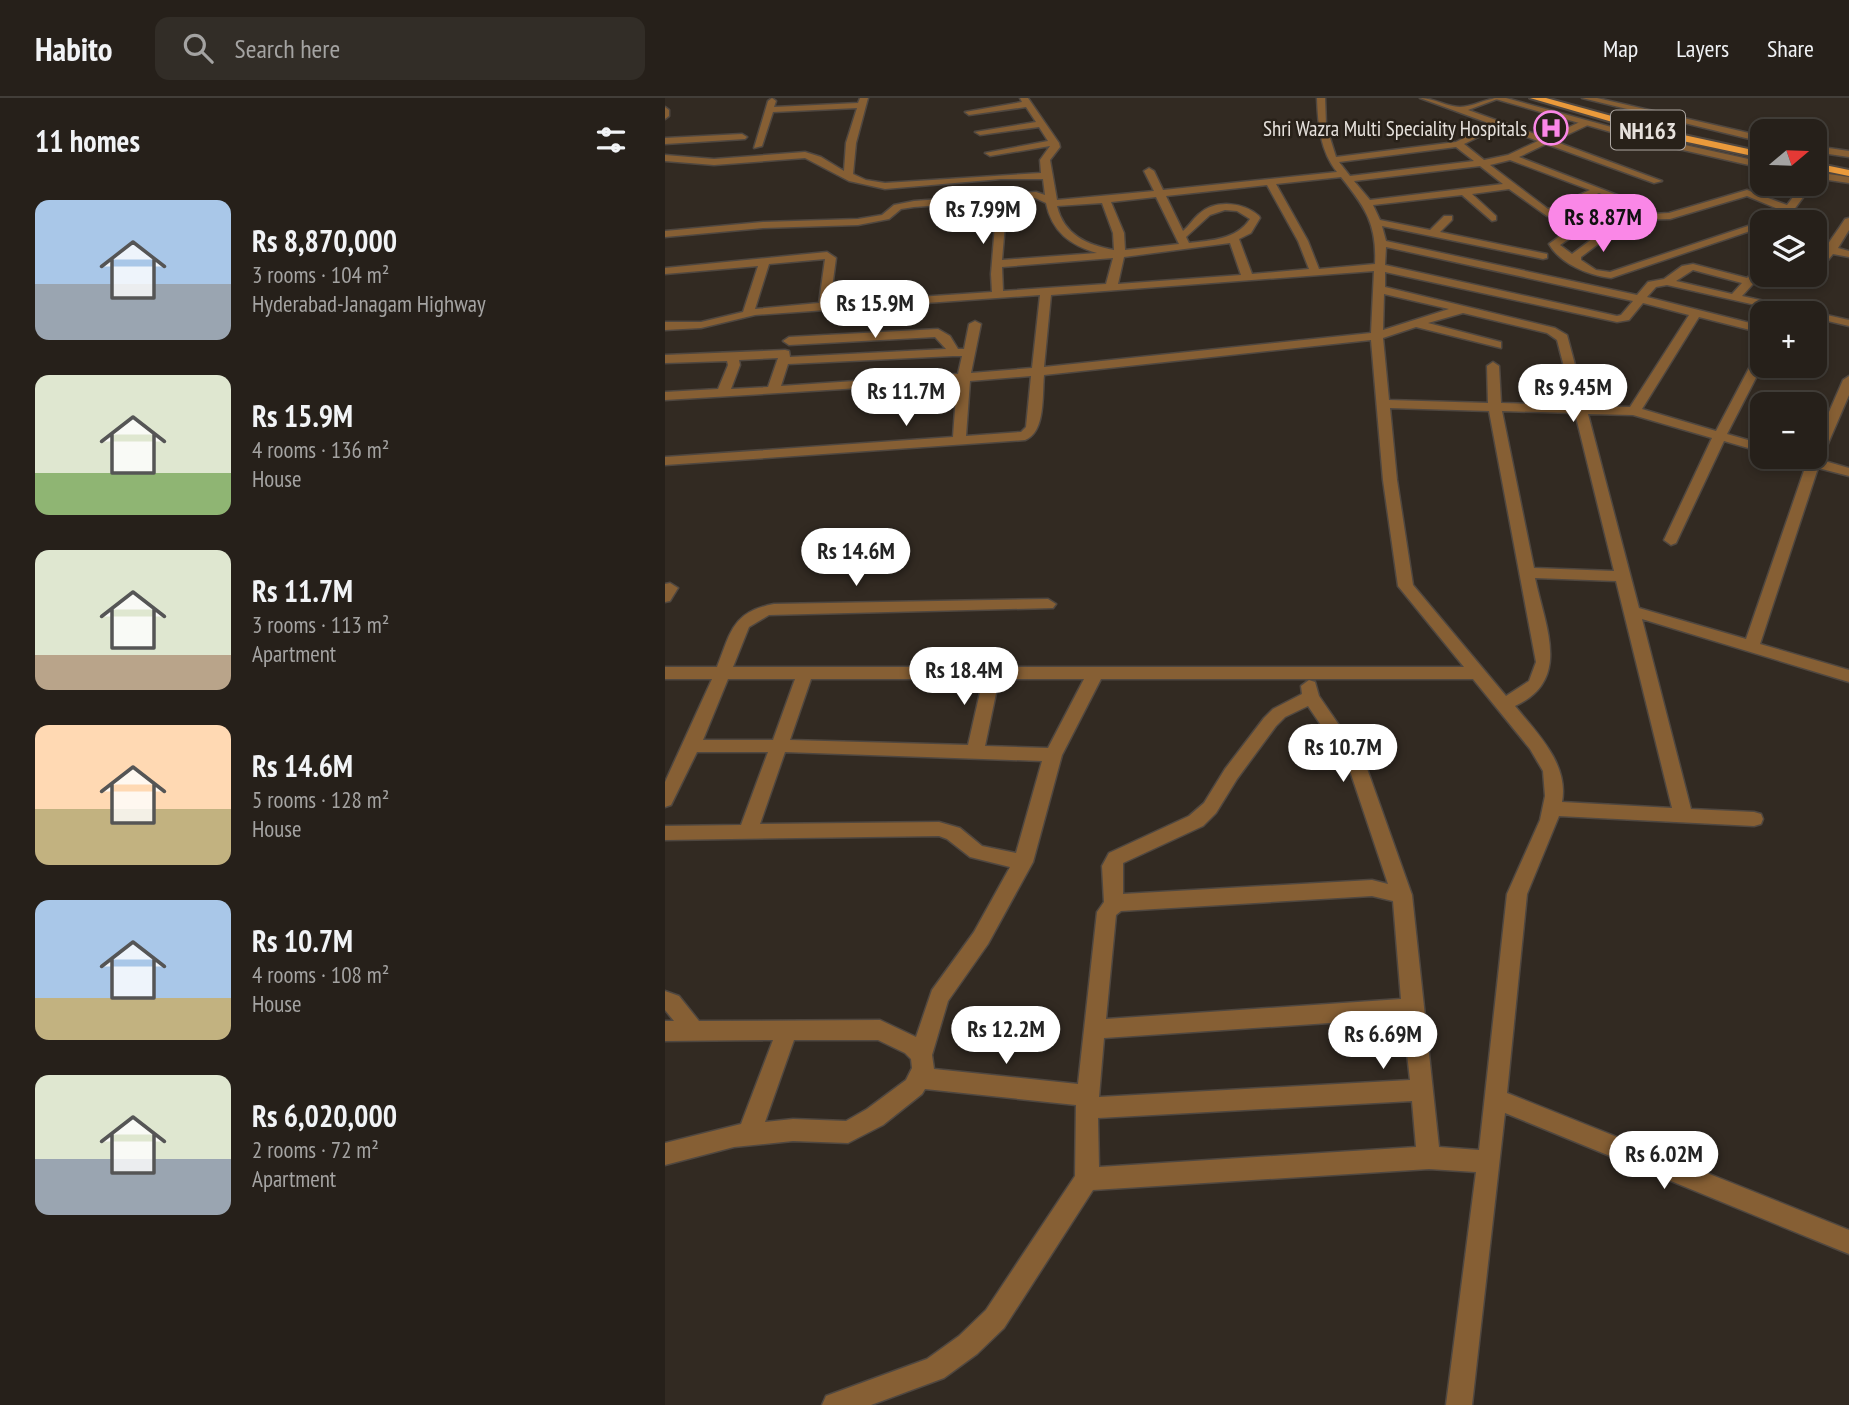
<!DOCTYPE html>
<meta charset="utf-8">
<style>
body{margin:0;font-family:"PT Sans Narrow",sans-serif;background:#322d27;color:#f1f3f6;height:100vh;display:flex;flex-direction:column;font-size:26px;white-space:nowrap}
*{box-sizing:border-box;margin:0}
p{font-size:23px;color:#a4a3a2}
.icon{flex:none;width:38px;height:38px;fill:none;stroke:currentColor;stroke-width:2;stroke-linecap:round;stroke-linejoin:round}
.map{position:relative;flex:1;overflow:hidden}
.panel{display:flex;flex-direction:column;background:#26201a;width:665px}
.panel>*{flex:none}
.needle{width:46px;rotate:71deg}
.fabs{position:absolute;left:1085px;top:21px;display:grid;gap:14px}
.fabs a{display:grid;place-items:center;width:77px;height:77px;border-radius:14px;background:#26201a;box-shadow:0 4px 10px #0003,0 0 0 2px #423e39;font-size:35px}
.price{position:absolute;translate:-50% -60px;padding:0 16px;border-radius:24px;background:#fff;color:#222;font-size:23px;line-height:46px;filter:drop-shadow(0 2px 4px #0008)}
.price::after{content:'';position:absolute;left:50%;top:42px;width:21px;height:16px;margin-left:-10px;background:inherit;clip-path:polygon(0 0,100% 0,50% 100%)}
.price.current{background:#fa87e7;color:#111}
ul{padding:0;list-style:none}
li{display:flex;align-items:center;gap:21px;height:175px;padding:0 35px}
li span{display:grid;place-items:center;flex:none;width:196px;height:140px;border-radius:14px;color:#555}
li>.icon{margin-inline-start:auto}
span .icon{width:84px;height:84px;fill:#fffc;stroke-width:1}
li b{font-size:30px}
h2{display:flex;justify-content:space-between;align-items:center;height:84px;padding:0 35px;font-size:30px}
header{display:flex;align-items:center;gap:42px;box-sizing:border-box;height:98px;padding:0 35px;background:#26201a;border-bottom:2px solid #423e39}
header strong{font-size:33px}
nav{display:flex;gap:38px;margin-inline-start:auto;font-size:24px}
.search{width:490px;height:63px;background:#322d27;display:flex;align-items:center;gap:18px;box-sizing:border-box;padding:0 24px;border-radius:14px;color:#a4a3a2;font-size:26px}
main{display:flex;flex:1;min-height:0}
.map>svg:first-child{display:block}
</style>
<header>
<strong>Habito</strong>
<div class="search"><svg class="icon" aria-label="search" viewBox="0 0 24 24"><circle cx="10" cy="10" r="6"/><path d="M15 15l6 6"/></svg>Search here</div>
<nav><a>Map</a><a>Layers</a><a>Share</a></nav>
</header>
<main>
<section class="panel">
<h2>11 homes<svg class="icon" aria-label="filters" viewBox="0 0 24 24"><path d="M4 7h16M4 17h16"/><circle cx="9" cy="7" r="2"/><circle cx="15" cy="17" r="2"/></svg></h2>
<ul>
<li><span style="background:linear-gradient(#a9c7e8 60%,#9aa5b1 0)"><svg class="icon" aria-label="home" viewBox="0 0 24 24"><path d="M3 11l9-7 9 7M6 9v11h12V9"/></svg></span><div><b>Rs 8,870,000</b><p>3 rooms · 104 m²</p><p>Hyderabad-Janagam Highway</p></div></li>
<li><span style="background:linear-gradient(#dfe7d0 70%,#8fb573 0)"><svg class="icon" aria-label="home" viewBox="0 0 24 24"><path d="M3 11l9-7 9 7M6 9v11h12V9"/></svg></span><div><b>Rs 15.9M</b><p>4 rooms · 136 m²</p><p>House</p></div></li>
<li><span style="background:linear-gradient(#dfe7d0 75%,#b9a48a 0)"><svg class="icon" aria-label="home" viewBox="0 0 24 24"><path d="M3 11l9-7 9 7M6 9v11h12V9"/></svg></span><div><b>Rs 11.7M</b><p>3 rooms · 113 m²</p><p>Apartment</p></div></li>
<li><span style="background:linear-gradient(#ffd9b3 60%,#c2b280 0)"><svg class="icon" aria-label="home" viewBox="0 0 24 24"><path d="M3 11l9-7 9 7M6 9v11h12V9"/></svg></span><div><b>Rs 14.6M</b><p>5 rooms · 128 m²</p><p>House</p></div></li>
<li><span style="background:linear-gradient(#a9c7e8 70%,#c2b280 0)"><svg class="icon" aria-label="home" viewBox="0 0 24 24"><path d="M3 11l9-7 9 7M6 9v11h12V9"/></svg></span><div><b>Rs 10.7M</b><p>4 rooms · 108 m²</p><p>House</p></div></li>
<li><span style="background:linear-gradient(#dfe7d0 60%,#9aa5b1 0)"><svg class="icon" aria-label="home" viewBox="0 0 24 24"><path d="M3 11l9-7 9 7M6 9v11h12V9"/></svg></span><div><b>Rs 6,020,000</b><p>2 rooms · 72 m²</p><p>Apartment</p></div></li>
</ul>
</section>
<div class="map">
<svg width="1184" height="1307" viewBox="0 0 1184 1307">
<rect width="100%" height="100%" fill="#322a22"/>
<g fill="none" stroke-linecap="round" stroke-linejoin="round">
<defs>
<g id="minor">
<path d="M 107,0 L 111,3 L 109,9 L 193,5 L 195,0 L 203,0 L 191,45 L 188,76 L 201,82 L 220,85 L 376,75 L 375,62 L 385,48 L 325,58 L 320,55 L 383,43 L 374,29 L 315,37 L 310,34 L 371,24 L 361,9 L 304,17 L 300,14 L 357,4 L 355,0 L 363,0 L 394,45 L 395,49 L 385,62 L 392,102 L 489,93 L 479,73 L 484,70 L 489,73 L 498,92 L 672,74 C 655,53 653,26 652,0 L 660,0 L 661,27 L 671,59 L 791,44 L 826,26 L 755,0 C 769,0 782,9 795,9 C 808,9 821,0 835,0 L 803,12 L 881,40 L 917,23 L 923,23 L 923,27 L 889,43 L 997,83 L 989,85 L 881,46 L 854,59 L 965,102 L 960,105 L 934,95 L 882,118 L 844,91 L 807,96 L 831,118 L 831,122 L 827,123 L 797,97 L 708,107 L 715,122 L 765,132 L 779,118 L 787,118 L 787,122 L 775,134 L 882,156 L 882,160 L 878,161 L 717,128 L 721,143 L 972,197 L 983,184 L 999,181 L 1017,168 L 1028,166 L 1082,180 L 1097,167 L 1097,176 L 1077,198 L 1184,222 L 1184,228 L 1150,220 L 1150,215 L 1126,215 L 1002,187 L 991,189 L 982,199 L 1097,228 L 1097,235 L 1034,219 L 977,311 L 1051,333 L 1091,257 L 1097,253 L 1097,268 L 1062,336 L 1097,346 L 1097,354 L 1059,343 L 1011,445 L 1006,447 L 999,442 L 1047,340 L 968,317 L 923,316 L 974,510 L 1081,541 L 1141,367 L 1120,359 L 1150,359 L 1150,346 L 1178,282 L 1184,278 L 1184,297 L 1156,362 L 1184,370 L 1184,378 L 1153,370 L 1095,546 L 1184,572 L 1184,584 L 977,521 L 1026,711 L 1089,714 L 1096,716 L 1098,721 L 1096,726 L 1089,728 L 894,718 L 862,796 L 842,995 L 1184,1132 L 1184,1156 L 840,1015 L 807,1307 L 781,1307 L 811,1074 L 764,1071 L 428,1092 L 339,1230 L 312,1256 L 279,1280 L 206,1307 L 157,1307 L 161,1298 L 262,1261 L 294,1238 L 321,1212 L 410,1078 L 411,1007 L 260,991 L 257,996 L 218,1027 L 183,1045 L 128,1043 L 69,1049 L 0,1067 L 0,1045 L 76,1026 L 108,942 L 0,943 L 0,923 L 9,923 L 0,912 L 0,893 L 14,898 L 34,923 L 215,922 L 251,939 L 267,892 L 309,834 L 345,769 L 305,759 L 282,741 L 274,738 L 0,742 L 0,728 L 76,727 L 103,654 L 32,654 L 6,707 L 0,709 L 0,684 L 47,581 L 0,581 L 0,569 L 52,569 C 66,534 67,514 109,506 L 383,501 L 391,506 L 388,510 L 104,517 L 84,529 L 68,569 L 799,569 L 733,488 L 718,382 L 706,242 L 379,277 C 377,296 381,334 360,342 L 0,367 L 0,359 L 288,339 L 292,284 L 0,302 L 0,294 L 53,291 L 63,267 L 62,263 L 0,265 L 0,257 L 120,252 L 124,253 L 125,259 L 281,251 L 270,239 L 124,247 L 118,243 L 124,239 L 273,231 L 285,238 L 293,251 L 299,251 L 304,226 L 310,223 L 316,226 L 306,275 L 367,270 L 375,197 L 90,217 L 36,230 L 0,232 L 0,224 L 36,224 L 78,214 L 93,168 L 0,176 L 0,170 L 162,154 L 171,160 L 165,205 L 327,194 L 326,176 L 332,103 L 249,109 L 236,111 L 224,121 L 193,127 L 98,130 L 0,139 L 0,133 L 98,124 L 193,121 L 217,117 L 229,107 L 249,103 L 371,94 L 380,97 L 378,81 L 336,81 L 220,91 L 184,83 L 140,60 L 49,67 L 0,63 L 0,57 L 49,61 L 140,54 L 156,59 L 179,73 L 181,45 L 192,10 L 108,14 L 97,48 L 89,50 L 103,3 ZM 834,29 L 873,43 L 843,57 L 819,62 L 799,46 ZM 791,49 L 809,63 L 685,78 L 674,64 ZM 845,62 L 925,92 L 883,111 L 825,67 ZM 815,68 L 838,86 L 705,102 L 689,83 ZM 676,79 C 700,109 712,126 710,166 L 654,171 L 643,143 L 611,86 ZM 602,87 L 633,143 L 644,171 L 587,176 L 574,141 L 586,135 L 595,120 L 594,118 C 579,104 550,101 534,116 C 528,121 524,128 518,133 L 501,98 ZM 491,99 L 514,146 L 460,152 L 459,135 L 446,104 ZM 370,100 L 381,105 C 387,134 405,147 432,155 L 337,162 L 342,102 ZM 437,105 L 448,135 L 449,152 C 422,147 399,137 392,108 ZM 560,112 L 572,113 L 585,121 C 571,142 547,142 524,145 L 521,139 L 545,117 ZM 565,145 L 576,177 L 453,186 L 459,159 ZM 721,149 L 968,203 L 956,217 L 952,218 L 720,167 ZM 448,160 L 441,186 L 338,193 L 337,169 ZM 160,161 L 154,205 L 90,211 L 104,166 ZM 1028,172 L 1077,185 L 1067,196 L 1011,183 ZM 709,173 L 706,235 L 379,269 L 386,197 ZM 720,174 L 952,224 L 964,222 L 978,205 L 1024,217 L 965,309 L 921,308 L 902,237 L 890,230 L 720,189 ZM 719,196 L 784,211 L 718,232 ZM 798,215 L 882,235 L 892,242 L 909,307 L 836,305 L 834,268 L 828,264 L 822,268 L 823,305 L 724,302 L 718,240 L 751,229 L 836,250 L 836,244 L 763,225 ZM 288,258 L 297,258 L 293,276 L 116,288 L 123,266 ZM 113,260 L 103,289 L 66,291 L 75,267 L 74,262 ZM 366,278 L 361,329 L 356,334 L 301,338 L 305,283 ZM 725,310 L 824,313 L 871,564 L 864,583 L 841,598 L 748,487 L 732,382 ZM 837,313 L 910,315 L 949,473 L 869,470 ZM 870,480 L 951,483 L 1007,710 L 897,704 C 904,666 872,635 850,608 C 907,582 880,529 870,480 ZM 63,581 L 130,581 L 108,642 L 38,642 ZM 146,581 L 318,581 L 303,647 L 125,642 ZM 334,581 L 419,581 L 383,650 L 320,648 ZM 436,581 L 808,581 L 865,651 L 878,673 L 880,698 L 875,722 L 842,796 L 814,1052 L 774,1049 L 747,797 L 700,665 L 654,598 L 650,584 L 644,582 L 636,588 L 637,596 L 608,611 L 599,620 L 560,671 L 539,705 L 524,718 L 444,755 L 437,768 L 439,804 L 432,814 L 413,986 L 269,971 L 267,957 L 283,903 L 323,846 L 368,764 L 397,657 ZM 643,608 L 683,667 L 723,786 L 707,782 L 458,796 L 458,765 L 538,728 L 551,715 L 572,681 L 611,628 L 620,619 ZM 120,654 L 377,663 L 351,755 L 317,748 L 295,730 L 274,724 L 95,726 ZM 707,798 L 728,803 L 736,901 L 441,921 L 451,817 L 456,813 ZM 738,920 L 745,982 L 434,999 L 439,940 ZM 129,942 L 213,942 L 240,955 L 246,961 L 247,970 L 241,982 L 202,1011 L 181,1023 L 128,1021 L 100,1024 ZM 747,1003 L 751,1049 L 434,1069 L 433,1020 Z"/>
<polygon points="0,9 4,12 4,18 0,21"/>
<polygon points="77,36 82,39 80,41 0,46 0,40"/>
<path d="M 1138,86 L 1148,86 L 1122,121 L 1097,124 L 1097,129 L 946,180 C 925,178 895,166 884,146 L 920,120 L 1004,115 L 1082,92 L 1122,107 ZM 1082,98 L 1118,113 L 1114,117 L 1098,123 L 945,174 L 931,172 L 916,162 L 916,159 L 965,122 L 1005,121 ZM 951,123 L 907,156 L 895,147 L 927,125 Z"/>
<path d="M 1184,120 L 1184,132 L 1173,150 L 1184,153 L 1184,159 L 1168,156 L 1154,173 L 1150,174 C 1150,161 1172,134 1180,121 Z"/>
<polygon points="5,485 13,490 5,503 0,504 0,486"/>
</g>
<g id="tertiary">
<polygon points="827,0 841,0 979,38 1097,64 1097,70 974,42"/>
<polygon points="917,0 932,0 1097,38 1097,44"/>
<polygon points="1150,48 1184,53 1184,59 1150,54"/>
<polygon points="1150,74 1184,79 1184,85 1150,80"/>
</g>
<g id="trunk">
<polygon points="865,0 881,0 1005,34 1097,54 1097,60 999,39"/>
<polygon points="1150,65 1184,72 1184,78 1150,71"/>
</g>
</defs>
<!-- minor casing -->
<use href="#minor" stroke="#4f4740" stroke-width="3"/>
<!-- tertiary casing -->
<use href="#tertiary" stroke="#4f4740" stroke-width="3"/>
<!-- trunk casing -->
<use href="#trunk" stroke="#4f4740" stroke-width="4"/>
<!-- minor -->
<use href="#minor" fill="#865f34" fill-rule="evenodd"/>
<!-- tertiary -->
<use href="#tertiary" fill="#865f34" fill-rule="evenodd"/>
<!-- trunk -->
<use href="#trunk" fill="#ea9a3b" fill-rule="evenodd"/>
</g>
<!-- icons -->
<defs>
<symbol id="hospital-ring" viewBox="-11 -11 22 22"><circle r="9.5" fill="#282119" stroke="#fa87e7" stroke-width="1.5"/><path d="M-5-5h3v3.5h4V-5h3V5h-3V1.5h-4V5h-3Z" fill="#fa87e7"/></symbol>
</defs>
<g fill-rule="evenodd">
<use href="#hospital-ring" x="867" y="11" width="38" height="38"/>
</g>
<g text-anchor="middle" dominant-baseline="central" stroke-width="5" stroke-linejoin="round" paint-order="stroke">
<!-- far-poi labels -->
<g font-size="21" fill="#e6e1dc" stroke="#282119" text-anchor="end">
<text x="862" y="30">Shri Wazra Multi Speciality Hospitals</text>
</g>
<!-- shield labels -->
<rect fill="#282119" stroke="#ada7a2" stroke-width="2" x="946" y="12.5" width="74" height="39" rx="5"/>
<g font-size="23" font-weight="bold" fill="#e6e1dc">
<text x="983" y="32">NH163</text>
</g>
</g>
</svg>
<div class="fabs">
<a><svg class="needle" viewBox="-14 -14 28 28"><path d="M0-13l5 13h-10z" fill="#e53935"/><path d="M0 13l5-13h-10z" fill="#a4a3a2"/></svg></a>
<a><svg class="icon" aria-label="layers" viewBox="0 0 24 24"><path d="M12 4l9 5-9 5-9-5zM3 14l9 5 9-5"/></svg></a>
<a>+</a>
<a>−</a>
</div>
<b class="price" style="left:318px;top:148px">Rs 7.99M</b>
<b class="price current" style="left:938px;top:156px">Rs 8.87M</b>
<b class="price" style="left:210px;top:242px">Rs 15.9M</b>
<b class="price" style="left:908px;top:326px">Rs 9.45M</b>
<b class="price" style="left:241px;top:330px">Rs 11.7M</b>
<b class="price" style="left:191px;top:490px">Rs 14.6M</b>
<b class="price" style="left:299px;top:609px">Rs 18.4M</b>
<b class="price" style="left:678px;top:686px">Rs 10.7M</b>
<b class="price" style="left:341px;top:968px">Rs 12.2M</b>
<b class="price" style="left:718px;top:973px">Rs 6.69M</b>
<b class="price" style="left:999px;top:1093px">Rs 6.02M</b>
</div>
</main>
